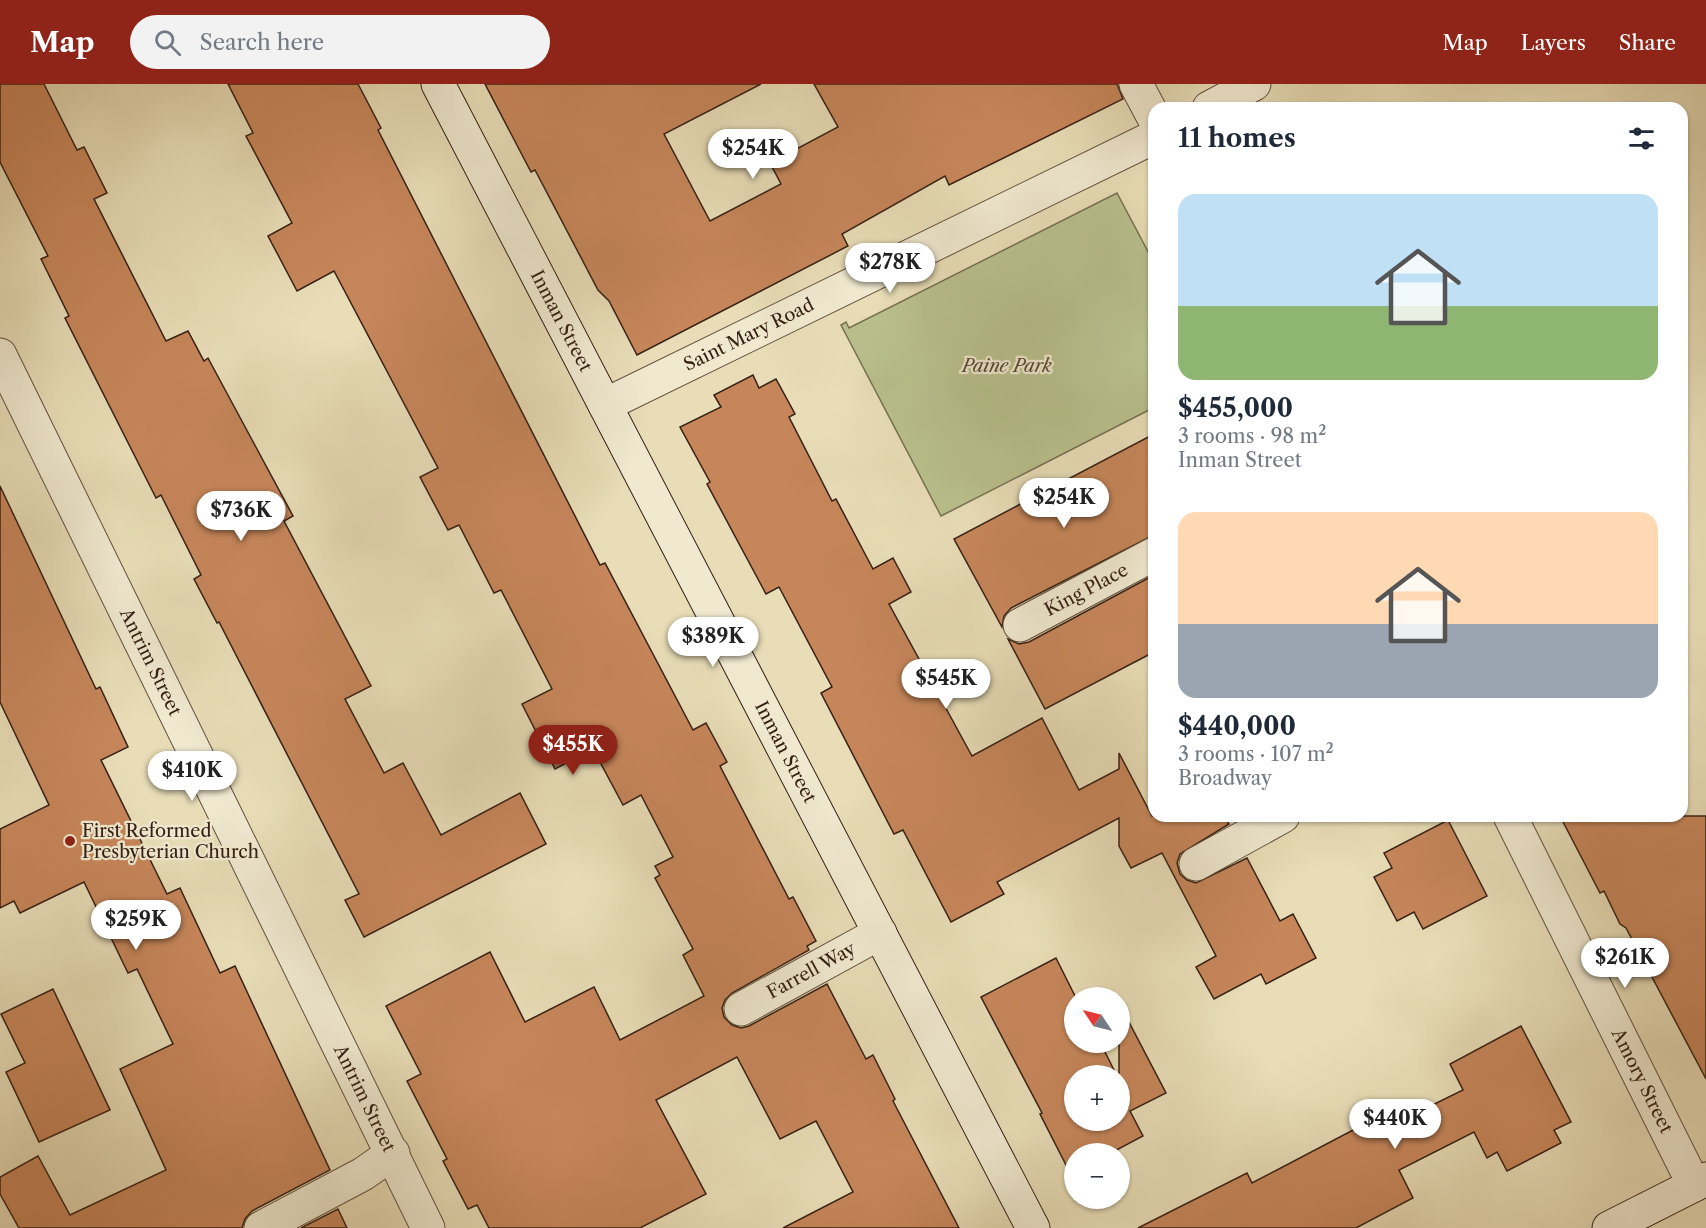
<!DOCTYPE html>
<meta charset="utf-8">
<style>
body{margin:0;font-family:"Libre Caslon Text",serif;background:#f2f2f3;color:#1f2937;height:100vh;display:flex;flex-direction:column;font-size:22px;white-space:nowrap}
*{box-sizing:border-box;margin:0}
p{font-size:20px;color:#747a83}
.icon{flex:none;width:33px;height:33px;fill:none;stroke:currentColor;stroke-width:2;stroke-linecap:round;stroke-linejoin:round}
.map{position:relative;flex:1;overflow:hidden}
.panel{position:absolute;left:1148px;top:18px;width:540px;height:720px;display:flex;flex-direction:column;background:#fff;border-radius:18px;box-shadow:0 2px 4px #0004}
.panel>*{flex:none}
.needle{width:39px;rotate:305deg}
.tools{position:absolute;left:1064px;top:903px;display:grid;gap:12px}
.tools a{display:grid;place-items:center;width:66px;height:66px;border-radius:50%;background:#fff;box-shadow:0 2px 4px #0004;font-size:30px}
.price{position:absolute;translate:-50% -51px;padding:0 14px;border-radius:21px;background:#fff;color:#222;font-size:20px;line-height:39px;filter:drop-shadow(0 2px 3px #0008)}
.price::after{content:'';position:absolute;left:50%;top:36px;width:18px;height:14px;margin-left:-9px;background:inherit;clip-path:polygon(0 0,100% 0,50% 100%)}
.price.current{background:#8f2418;color:#fff}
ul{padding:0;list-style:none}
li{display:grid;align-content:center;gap:12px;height:318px;padding:0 30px}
li span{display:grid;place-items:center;height:186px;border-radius:18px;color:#555}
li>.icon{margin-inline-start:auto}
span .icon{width:108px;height:108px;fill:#fffc;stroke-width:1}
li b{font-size:26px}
h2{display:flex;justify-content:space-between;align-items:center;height:72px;padding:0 30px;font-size:26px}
header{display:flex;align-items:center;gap:36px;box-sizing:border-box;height:84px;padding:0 30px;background:#8f2418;color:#fff}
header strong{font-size:28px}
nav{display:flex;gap:33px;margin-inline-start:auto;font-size:21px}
.search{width:420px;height:54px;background:#f2f2f3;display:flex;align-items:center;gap:15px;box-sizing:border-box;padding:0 21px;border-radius:33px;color:#747a83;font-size:22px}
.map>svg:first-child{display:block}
</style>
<header>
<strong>Map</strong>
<div class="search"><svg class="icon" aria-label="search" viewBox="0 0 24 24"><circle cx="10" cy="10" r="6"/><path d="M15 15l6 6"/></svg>Search here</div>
<nav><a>Map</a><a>Layers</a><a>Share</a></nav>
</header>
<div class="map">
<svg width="1706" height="1144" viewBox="0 0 1706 1144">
<rect width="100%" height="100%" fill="#e8ddb7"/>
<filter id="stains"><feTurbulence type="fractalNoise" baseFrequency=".00333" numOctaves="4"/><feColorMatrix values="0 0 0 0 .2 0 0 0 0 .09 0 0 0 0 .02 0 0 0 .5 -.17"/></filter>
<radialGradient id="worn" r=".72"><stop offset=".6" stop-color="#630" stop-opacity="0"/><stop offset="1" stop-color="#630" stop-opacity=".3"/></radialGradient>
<!-- green -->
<polygon fill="#b8c08d" stroke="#767050" stroke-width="1.5" points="1117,109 1153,177 1153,324 941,432 841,241 846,238 849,244"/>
<!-- building -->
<g fill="#c6865a" stroke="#352014" stroke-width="1.5">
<polygon points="0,0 44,0 77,66 84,63 107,109 94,115 166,257 188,247 204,277 208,274 293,432 284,437 371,602 345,615 384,689 403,679 441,751 520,709 546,760 364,853 345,816 359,810 219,538 217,539 194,495 201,491 161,411 156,414 65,234 69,232 41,175 48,172 0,78"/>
<polygon points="228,0 358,0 381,44 378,46 600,481 605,479 693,646 706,639 727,678 720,682 789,815 793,813 816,857 807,862 809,866 732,909 725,916 722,924 724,933 732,941 741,944 749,942 827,900 866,975 873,971 895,1015 893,1017 959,1144 783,1144 853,1108 816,1037 780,1055 737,973 656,1016 706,1110 640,1144 489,1144 477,1121 468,1125 443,1077 447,1075 407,997 421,990 386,922 490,868 525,938 594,903 620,956 704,912 683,871 693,865 655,794 660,791 655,782 673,773 641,711 623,721 593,665 555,685 522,620 552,605 501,506 494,509 459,441 448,446 420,393 438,384 334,187 297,207 268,152 292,139 246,52 253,49"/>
<polygon points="485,0 761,0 664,50 710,137 781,100 770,79 838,43 814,0 1117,0 1123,15 949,101 945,92 842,150 848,162 637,271 609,217 598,206 535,86 531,88"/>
<polygon points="753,291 759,304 776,295 795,330 789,333 832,417 836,415 873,485 893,474 911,508 889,520 972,672 1042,634 1079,706 1119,685 1119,669 1152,732 1233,732 1226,736 1229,740 1180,770 1177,779 1180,790 1187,796 1196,799 1247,774 1280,837 1293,830 1316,874 1266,900 1261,890 1214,915 1196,883 1216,872 1162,769 1131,784 1119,762 1119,734 997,798 1004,810 951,838 903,746 894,750 821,609 832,603 779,503 766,510 707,400 710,398 680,343 721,323 714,311"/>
<polygon points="1154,350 1154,451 1011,524 1004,532 1002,543 954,455"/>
<polygon points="0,402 96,605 100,603 128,663 101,676 167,810 180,804 220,889 235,882 330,1086 252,1127 245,1135 242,1144 19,1144 0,1110 0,1093 38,1072 70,1131 166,1086 120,985 173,960 137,885 128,889 84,798 20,829 14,817 0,824 0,745 49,721 0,618"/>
<polygon points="1154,491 1154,568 1045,625 1008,555 1019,560 1029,558"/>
<polygon points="1560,732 1706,732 1706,995 1626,844 1620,840 1604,807 1600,809"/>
<polygon points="1448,736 1487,812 1423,845 1414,828 1397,837 1374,793 1392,784 1384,769"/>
<polygon points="1056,874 1076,914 1074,914 1074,958 1100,958 1117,992 1074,992 1074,1036 1119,1036 1119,919 1166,1009 1130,1027 1143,1052 1109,1070 1074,1070 1074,1077 1066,1081 1040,1030 1042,1029 981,913"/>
<polygon points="53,905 110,1026 39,1058 6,988 25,979 1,930"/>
<polygon points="1521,942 1571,1038 1554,1046 1561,1059 1507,1087 1497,1068 1487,1074 1474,1048 1399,1086 1413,1114 1356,1144 1138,1144 1247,1089 1252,1099 1374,1035 1380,1047 1463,1006 1450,980"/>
<polygon points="338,1125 347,1144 301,1144"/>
</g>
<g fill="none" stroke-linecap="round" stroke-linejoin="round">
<defs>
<polyline id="pedestrian" points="261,1144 363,1090 393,1069"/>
<g id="minor">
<polyline points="1136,0 1154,34"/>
<polyline points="1209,24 1254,0"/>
<path id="s1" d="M 0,271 L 428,1144"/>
<path id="s2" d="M 605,321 L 1154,53"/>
<path id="s3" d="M 1020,541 L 1154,470"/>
<path id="s4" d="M 1510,732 L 1694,1101"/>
<polyline points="1196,780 1283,732"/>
<path id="s5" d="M 741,925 L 880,849"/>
</g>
<g id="secondary">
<path id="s6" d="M 438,0 L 1033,1144"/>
<polyline points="1609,1144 1706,1095"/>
</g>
</defs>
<!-- pedestrian casing -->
<use href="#pedestrian" stroke="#624f3d" stroke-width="35"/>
<!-- minor casing -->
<use href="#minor" stroke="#624f3d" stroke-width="35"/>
<!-- secondary casing -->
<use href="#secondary" stroke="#352014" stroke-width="35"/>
<!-- pedestrian -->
<use href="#pedestrian" stroke="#f0e9d0" stroke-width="33"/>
<!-- minor -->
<use href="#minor" stroke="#f0e9d0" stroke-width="33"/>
<!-- secondary -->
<use href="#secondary" stroke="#f0e9d0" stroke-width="33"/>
</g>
<!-- markers -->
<circle fill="#8f2418" stroke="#f0e9d0" stroke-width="2" cx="70" cy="757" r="6"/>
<g text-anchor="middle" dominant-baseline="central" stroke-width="4.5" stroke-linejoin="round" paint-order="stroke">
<!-- street labels -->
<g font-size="18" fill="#352014" stroke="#f0e9d0">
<text stroke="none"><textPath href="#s6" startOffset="267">Inman Street</textPath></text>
<text stroke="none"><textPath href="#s2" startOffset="160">Saint Mary Road</textPath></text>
<text stroke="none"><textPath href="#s3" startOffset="75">King Place</textPath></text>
<text stroke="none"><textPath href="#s1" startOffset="342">Antrim Street</textPath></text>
<text stroke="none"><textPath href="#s6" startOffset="753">Inman Street</textPath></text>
<text stroke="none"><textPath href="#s5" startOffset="80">Farrell Way</textPath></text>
<text stroke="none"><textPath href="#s4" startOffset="296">Amory Street</textPath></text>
<text stroke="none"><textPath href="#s1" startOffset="828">Antrim Street</textPath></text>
</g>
<!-- park labels -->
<g font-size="18" font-style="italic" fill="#564832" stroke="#f0e9d0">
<text x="1007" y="282">Paine Park</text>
</g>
<!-- poi labels -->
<g font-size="18" fill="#352014" stroke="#f0e9d0" text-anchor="start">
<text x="82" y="747">First Reformed<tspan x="82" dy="21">Presbyterian Church</tspan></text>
</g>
</g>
<rect width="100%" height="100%" filter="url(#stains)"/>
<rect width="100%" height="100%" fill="url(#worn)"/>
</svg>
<div class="tools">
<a><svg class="needle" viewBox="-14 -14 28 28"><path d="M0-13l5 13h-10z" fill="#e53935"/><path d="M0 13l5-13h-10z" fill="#747a83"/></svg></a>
<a>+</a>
<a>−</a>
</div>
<b class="price" style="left:753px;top:96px">$254K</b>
<b class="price" style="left:890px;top:210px">$278K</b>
<b class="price" style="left:1064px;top:445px">$254K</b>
<b class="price" style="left:241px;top:458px">$736K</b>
<b class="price" style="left:713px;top:584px">$389K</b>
<b class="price" style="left:946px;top:626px">$545K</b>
<b class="price current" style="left:573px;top:692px">$455K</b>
<b class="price" style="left:192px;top:718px">$410K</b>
<b class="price" style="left:136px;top:867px">$259K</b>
<b class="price" style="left:1625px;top:905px">$261K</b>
<b class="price" style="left:1395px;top:1066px">$440K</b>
<section class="panel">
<h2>11 homes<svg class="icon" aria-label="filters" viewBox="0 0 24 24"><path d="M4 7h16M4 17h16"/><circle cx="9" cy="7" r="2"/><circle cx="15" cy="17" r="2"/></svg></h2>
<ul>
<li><span style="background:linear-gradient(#bfe0f5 60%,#8fb573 0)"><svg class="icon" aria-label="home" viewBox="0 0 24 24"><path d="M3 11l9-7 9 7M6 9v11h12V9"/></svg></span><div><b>$455,000</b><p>3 rooms · 98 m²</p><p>Inman Street</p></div></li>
<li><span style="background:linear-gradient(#ffd9b3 60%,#9aa5b1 0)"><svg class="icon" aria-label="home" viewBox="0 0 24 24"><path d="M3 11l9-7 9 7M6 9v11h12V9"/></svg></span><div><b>$440,000</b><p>3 rooms · 107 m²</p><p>Broadway</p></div></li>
</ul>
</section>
</div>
